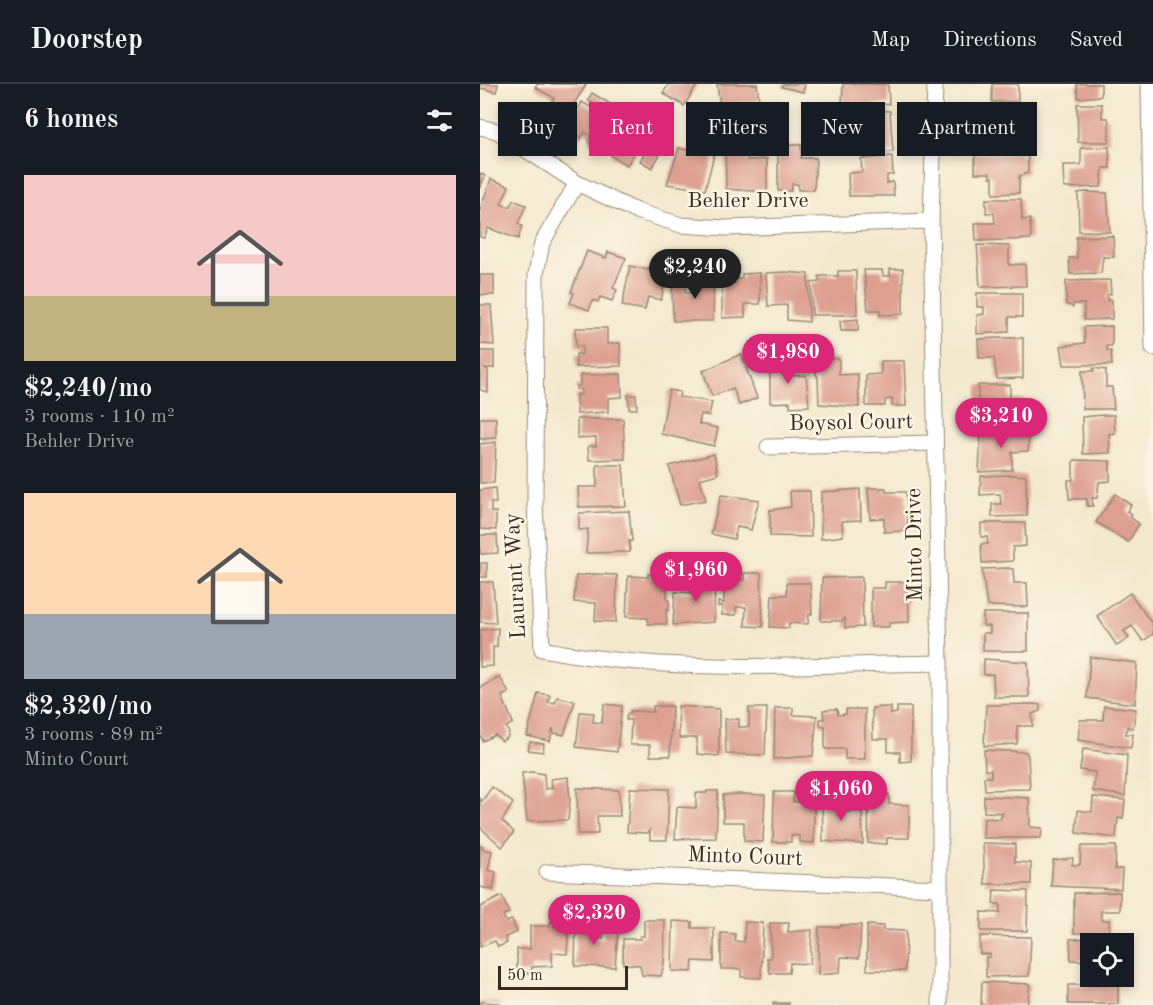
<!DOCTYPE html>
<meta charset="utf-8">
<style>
body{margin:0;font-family:"Old Standard TT",serif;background:#20242c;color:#f1f3f6;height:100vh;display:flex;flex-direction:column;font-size:22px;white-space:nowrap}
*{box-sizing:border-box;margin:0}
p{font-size:20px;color:#9ea1a6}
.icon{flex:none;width:33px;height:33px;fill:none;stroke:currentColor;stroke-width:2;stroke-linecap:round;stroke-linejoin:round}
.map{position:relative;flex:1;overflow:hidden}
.side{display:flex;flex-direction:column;background:#171b24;width:480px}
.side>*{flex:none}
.top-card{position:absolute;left:18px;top:18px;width:564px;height:54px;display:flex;gap:12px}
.buttons{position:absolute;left:600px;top:849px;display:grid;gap:12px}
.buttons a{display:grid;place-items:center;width:54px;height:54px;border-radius:0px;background:#171b24;box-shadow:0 3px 9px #0003;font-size:30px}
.scale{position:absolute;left:18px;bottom:15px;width:130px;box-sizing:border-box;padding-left:6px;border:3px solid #3b2a1e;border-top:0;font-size:16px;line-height:21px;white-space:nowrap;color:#3b2a1e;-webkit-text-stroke:4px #fcf5e5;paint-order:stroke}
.price{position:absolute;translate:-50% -51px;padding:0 14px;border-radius:21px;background:#db2777;color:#fff;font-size:20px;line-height:39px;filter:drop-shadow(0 2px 3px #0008)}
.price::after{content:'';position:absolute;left:50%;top:36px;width:18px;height:14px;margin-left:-9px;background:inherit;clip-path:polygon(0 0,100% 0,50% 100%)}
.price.current{background:#222;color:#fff}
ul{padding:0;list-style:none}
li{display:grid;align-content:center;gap:12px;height:318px;padding:0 24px}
li span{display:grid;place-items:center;height:186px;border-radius:0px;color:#555}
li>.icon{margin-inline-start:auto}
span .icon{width:108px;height:108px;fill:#fffc;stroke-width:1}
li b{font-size:26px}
h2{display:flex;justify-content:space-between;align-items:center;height:72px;padding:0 24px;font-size:26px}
.tag{padding:0 21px;border-radius:0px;background:#171b24;box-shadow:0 3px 9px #0003;font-size:21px;line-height:54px}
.tag.current{background:#db2777;color:#fff}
header{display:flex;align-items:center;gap:36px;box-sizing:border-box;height:84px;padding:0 30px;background:#171b24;border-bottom:2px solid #363941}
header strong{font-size:28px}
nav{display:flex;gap:33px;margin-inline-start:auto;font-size:21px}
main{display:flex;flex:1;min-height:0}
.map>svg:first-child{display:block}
</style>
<header>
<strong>Doorstep</strong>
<nav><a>Map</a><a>Directions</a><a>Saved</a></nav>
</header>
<main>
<section class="side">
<h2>6 homes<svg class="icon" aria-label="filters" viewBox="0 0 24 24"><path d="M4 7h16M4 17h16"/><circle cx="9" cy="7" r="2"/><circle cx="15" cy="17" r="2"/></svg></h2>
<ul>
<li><span style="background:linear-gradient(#f6c9c9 65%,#c2b280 0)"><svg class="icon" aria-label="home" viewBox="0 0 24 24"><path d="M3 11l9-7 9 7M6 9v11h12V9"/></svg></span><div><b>$2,240/mo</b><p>3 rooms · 110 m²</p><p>Behler Drive</p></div></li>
<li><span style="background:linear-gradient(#ffd9b3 65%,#9aa5b1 0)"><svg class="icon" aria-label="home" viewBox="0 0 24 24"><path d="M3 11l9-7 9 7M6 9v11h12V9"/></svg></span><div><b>$2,320/mo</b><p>3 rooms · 89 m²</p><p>Minto Court</p></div></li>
</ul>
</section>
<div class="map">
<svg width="673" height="921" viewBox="0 0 673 921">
<rect width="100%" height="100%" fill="#fcf5e5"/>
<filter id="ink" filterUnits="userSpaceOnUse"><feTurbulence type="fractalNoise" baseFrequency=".0167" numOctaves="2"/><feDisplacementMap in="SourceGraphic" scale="12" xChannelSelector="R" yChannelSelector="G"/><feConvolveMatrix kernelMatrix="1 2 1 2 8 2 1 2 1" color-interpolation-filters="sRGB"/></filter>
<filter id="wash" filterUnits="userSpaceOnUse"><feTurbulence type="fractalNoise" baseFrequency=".008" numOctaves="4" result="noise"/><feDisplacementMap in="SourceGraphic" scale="24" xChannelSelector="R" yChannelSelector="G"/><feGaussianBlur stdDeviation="1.35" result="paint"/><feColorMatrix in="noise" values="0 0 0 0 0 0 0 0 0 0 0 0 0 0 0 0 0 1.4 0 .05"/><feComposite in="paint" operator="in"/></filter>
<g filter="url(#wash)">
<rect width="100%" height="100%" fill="#f4e9cf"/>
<g id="blocks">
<!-- building -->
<g fill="#dd9f90">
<polygon points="0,0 18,0 16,8 0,4"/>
<polygon points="57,0 104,0 106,1 81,40 65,31 74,14 55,3"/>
<polygon points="189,0 218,0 204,22 183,9"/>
<polygon points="237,0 277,0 279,16 240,22"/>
<polygon points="303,0 325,0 323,8 302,3"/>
<polygon points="363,0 408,0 409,20 362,22"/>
<rect x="512" y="0" width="26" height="18"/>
<polygon points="597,0 621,0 621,12 598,14"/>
<polygon points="112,9 142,27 119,65 108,58 111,52 105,48 101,54 86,44 102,18 115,26 117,22 108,16"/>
<polygon points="597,20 622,20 622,34 628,34 629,39 629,58 598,58"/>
<polygon points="544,22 542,44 526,45 526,63 494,65 496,24"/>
<polygon points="362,27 410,27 413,68 380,67 380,49 365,49"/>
<polygon points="157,33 190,54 172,84 160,77 164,70 157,65 147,81 131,72"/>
<polygon points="245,58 267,60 267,76 287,75 287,108 246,105"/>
<polygon points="213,61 235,67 225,106 187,100 199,64 211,67"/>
<polygon points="311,61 321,61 321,74 336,74 334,106 318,106 318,100 312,100 311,107 298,107 298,63"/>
<polygon points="629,63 630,84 623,84 621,103 584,104 583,81 601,81 601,64"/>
<polygon points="540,69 540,72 548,72 548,89 539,92 539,109 513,110 513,93 510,93 510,89 495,89 495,70"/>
<polygon points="412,72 413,91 407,91 407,99 413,98 414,112 369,112 368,89 382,88 381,75"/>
<polygon points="0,89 5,92 0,104"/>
<polygon points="11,95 29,102 21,120 30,123 33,116 46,121 38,140 42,142 38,155 8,144 4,154 0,153 0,126"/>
<polygon points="605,108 627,109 630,148 599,147 598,109"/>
<polygon points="506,115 541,115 542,136 550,135 551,155 496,157 495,139 515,139 514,129 506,129"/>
<polygon points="633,152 634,173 623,173 621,189 590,190 589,174 597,174 596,153"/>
<polygon points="497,161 529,162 529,181 545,180 546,202 500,203"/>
<polygon points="107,167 126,174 128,168 146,174 133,204 137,206 132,217 120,213 118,218 113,216 109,226 90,219 94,209 91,208"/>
<polygon points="150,182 169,186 170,182 188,185 181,216 168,213 165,226 142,222"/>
<polygon points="410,185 423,185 423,230 400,231 400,226 388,226 384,186 402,186 403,192 410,192"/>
<polygon points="358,187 376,187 377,231 332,231 331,199 339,198 339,192 358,192"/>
<polygon points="306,188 328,190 329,238 307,236 307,221 288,222 286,189"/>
<polygon points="241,189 254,189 255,195 262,195 262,190 280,189 280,220 265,220 265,233 242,234 242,197 237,198 237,193 241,193"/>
<polygon points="215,190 234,190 233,237 193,237 192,201 206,201 205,209 215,209"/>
<rect x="0" y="191" width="14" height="20"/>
<polygon points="630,196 631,210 627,211 627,216 632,216 632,235 604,236 604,220 593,220 593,223 586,220 586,197"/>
<polygon points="497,209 542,209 542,233 529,233 529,248 497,250 497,231 504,230 504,223 497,223"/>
<polygon points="0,221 11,221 14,261 0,260"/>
<polygon points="378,235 378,247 361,247 360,237"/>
<polygon points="632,242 632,262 627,262 627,267 631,267 632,281 584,281 581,262 605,259 604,243"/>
<polygon points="95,244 127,244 127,260 140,259 141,282 96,283 96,270 102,270 102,262 96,263"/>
<polygon points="519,254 543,254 543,294 517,295 514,274 499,274 498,255"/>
<polygon points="0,267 14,267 14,284 5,284 8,286 8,308 0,306"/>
<polygon points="261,270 277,314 259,321 253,304 232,312 223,287"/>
<polygon points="337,273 359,275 359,291 378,290 379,323 339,320 338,294 335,287"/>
<polygon points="312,277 313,292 326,291 329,322 310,323 310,318 290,319 290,278"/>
<polygon points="401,277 424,277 426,322 412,322 412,315 405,316 405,322 386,322 386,291 401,290"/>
<polygon points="613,284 626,286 626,303 632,303 634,325 603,325 602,287 614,287"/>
<polygon points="141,290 142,313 128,314 128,328 97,330 96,311 101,311 101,305 96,305 96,302 100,302 100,291"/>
<polygon points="498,301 530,301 530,316 544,315 544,338 499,340 499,326 505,326 505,319 498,319"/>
<polygon points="189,306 200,308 199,313 232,318 229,332 221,330 219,340 238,344 234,362 181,350"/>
<polygon points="148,311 156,311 157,325 149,325"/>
<polygon points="623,331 634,331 635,349 629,350 630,369 603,370 602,333"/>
<polygon points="0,334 16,334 16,354 0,355"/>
<polygon points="97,335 143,335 145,375 109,376 108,362 116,362 116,353 97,354"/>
<polygon points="529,346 549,346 548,367 532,368 532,386 499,388 501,347"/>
<polygon points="16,358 14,399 0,399 0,360"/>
<polygon points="234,370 238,390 220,395 226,416 200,421 189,382"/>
<polygon points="595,376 630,377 630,397 619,398 617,414 612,414 613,422 607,422 607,415 589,415 588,396 593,396 593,378"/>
<polygon points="117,381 143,381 146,422 99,423 98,403 117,403"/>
<polygon points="534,391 546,392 547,432 512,433 512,420 521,420 520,410 500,411 501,392"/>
<polygon points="15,404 16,419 11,419 11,428 16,428 16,446 0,445 0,406"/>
<polygon points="388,404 406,404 406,408 426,408 428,447 404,448 404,434 390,435"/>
<polygon points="380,405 381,436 362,437 363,452 341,455 341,408"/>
<polygon points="310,407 330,407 331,453 290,452 290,426 311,423"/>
<polygon points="635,410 651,421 647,427 652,431 650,433 659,440 648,458 616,438"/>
<polygon points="241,411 279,416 271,446 257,443 254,455 231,450"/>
<polygon points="149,427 152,457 149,457 150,468 106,469 108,445 99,446 99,429"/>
<polygon points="501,439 545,439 546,462 533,463 533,477 502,479 501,460 508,460 507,453 501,453"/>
<polygon points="0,451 17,451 18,469 0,470"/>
<rect x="0" y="479" width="7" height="14"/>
<polygon points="527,484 533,485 534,499 547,499 548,523 507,522 502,485"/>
<polygon points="264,489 281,489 283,543 265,542 266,523 256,523 256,531 242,531 242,522 238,522 238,518 244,519 244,495 264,496"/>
<polygon points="113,490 137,491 136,538 115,537 116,519 94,518 96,492"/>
<polygon points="168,490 187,491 187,516 189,516 189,526 186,526 187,540 168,540 168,534 146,533 148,492 168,493"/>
<polygon points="226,491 235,492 234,538 193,541 195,508 214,509 214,493 226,494"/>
<polygon points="382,493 383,543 365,544 365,534 362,537 341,537 342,494"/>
<polygon points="0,498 13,498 16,539 0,538"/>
<polygon points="405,498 428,498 429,538 409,539 409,543 391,543 391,504 405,504"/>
<polygon points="307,499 330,499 332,530 329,530 328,540 309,539 309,544 290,543 292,511 307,511"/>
<polygon points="650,509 673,541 673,550 663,557 652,542 644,547 649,554 637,562 617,532"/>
<polygon points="503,529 548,529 548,567 503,567 503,549 510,549 510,542 503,542"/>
<polygon points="18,544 17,563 13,563 13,582 0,583 0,546"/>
<polygon points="610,573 657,579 655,620 607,614"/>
<polygon points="504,575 548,578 549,613 514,613 513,590 504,591"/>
<polygon points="20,593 29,609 22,612 33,639 26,643 29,649 27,654 22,657 15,651 3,657 0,651 0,604"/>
<polygon points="58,609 70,611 68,618 75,619 77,613 95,617 84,651 74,649 73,644 70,657 47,652"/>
<polygon points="124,620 142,622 137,668 96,663 100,628 114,629 113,638 122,639"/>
<polygon points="555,620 560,621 560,627 552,630 553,642 537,642 537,660 504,662 506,621"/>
<polygon points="173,622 192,622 190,672 170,672 170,661 150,661 151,636 146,636 147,630 150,630 150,627 173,628"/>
<polygon points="198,622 239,625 239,672 217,670 217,654 199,654"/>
<polygon points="624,622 656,625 653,644 647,643 646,650 653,650 651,664 598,656 600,636 623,636"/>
<polygon points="406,623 411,623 411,630 417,629 417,623 431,623 431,677 420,678 420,668 408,668 408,655 393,655 392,624"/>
<polygon points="269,624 287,624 285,671 246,670 245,635 259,635 259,643 269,643"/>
<polygon points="295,624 313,624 313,631 337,632 333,672 294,675"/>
<polygon points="357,625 358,631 366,630 366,625 385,625 385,675 365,675 365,665 345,665 345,642 340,642 340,635 344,635 343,626"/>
<polygon points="50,658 64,660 63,668 48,666"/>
<polygon points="603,665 647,671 645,712 613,707 615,688 600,686"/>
<polygon points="504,666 546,668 548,672 550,705 505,706 504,693 511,693 511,686 505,686"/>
<polygon points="52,688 64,690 65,705 72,704 71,695 88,693 90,716 88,736 47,737 42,689"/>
<polygon points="12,703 33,719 22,737 34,748 22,763 0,743 0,715 2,717"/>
<polygon points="97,704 139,706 140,732 117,732 118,750 98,750"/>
<polygon points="150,704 189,705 187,756 170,756 170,746 168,749 147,748"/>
<polygon points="227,707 238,707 236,754 195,755 197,723 216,724 216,709 227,709"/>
<polygon points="294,708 314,708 313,718 334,718 334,759 320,758 320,752 311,751 311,758 293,758"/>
<polygon points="261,710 285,711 283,758 264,757 264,738 243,738 243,711"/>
<polygon points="342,710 364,712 364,728 382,728 383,760 343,757"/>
<polygon points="389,710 409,710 409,720 429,721 429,754 407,754 407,760 388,759"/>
<polygon points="504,712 549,714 550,743 562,744 561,754 503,754 504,734 520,735 523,729 504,728"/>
<polygon points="613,713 645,716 643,735 638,734 636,754 596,749 598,726 612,728"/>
<polygon points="503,759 535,760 535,778 551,779 551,800 505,800"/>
<polygon points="0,762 3,762 2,765 12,767 8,786 16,788 13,806 0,803"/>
<polygon points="601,762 636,762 635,785 642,785 641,805 571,802 573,776 593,774 592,781 600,781"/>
<polygon points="514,806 548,807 547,847 501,847 501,828 520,829 520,820 513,820"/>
<polygon points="640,808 640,827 621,827 621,836 629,836 629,850 594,849 594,809"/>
<polygon points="22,812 29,829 23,831 26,838 32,836 37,848 25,853 27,859 18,863 15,857 0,863 0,823"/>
<polygon points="96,835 114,835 113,855 123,855 124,847 138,847 135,883 95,882"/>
<polygon points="164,836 185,836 184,880 181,892 162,891 160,881 143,880 143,855 160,855 160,852 164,852"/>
<polygon points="193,837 212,838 212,844 234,844 234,878 213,877 212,888 192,887"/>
<polygon points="70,838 89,838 87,870 72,869 72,882 52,883 51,889 37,889 37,865 50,865 50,842 70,842"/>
<polygon points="265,838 283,839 281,894 261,893 261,885 241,885 241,849 255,850 255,857 264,858"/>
<polygon points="290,839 309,839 308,848 332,846 330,880 310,879 309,889 290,889 287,874 291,874"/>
<polygon points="361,841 381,841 379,874 361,873 360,889 338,891 339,843 361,843"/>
<polygon points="387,841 403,842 403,846 426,847 425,887 387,886"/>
<polygon points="500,852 551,853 549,892 506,893 506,873 510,873 510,870 500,870"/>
<polygon points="626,854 637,856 636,860 610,860 610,892 639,892 639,897 606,895 607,877 591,876 590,855"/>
<polygon points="502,898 550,900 547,921 501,921"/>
<rect x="588" y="901" width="50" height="19"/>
<polygon points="0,918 20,919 21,921 0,921"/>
<rect x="293" y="919" width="16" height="2"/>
</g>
</g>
</g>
<g filter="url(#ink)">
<use href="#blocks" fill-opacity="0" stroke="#988a76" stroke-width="1.5"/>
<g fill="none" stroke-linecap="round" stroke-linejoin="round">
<defs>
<g id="minor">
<polyline points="455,0 451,137 460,579 460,921"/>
<polyline points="669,0 673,264"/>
<polyline points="0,43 17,47 97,99 156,127 201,141 246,144 451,137"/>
<path d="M 97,99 L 62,159 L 56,190 L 55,420 L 62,565 C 192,591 328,581 460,579"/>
<polyline points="288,363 455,359"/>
<polyline points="67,788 460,804"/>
</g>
</defs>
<!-- minor casing -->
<use href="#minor" stroke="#988a76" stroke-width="17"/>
<!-- minor -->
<use href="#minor" stroke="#fff" stroke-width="15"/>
</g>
</g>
<g text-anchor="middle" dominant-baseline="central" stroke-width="5" stroke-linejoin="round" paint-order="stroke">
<!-- street labels -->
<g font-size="22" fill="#3b2a1e" stroke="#fcf5e5">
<text x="268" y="117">Behler Drive</text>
<text transform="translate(371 339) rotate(-1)">Boysol Court</text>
<text transform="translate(435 461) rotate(-91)">Minto Drive</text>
<text transform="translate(36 492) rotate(-93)">Laurant Way</text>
<text transform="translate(265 773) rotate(2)">Minto Court</text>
</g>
</g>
</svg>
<div class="buttons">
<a><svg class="icon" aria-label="locate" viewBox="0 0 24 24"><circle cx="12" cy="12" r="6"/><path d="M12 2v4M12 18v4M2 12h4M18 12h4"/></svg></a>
</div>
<div class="scale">50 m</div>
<b class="price current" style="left:215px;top:216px">$2,240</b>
<b class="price" style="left:308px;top:301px">$1,980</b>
<b class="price" style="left:521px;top:365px">$3,210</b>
<b class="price" style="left:216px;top:519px">$1,960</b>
<b class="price" style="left:361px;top:738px">$1,060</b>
<b class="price" style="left:114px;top:862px">$2,320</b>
<div class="top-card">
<a class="tag">Buy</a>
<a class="tag current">Rent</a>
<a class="tag">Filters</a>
<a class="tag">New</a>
<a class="tag">Apartment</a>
</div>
</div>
</main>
